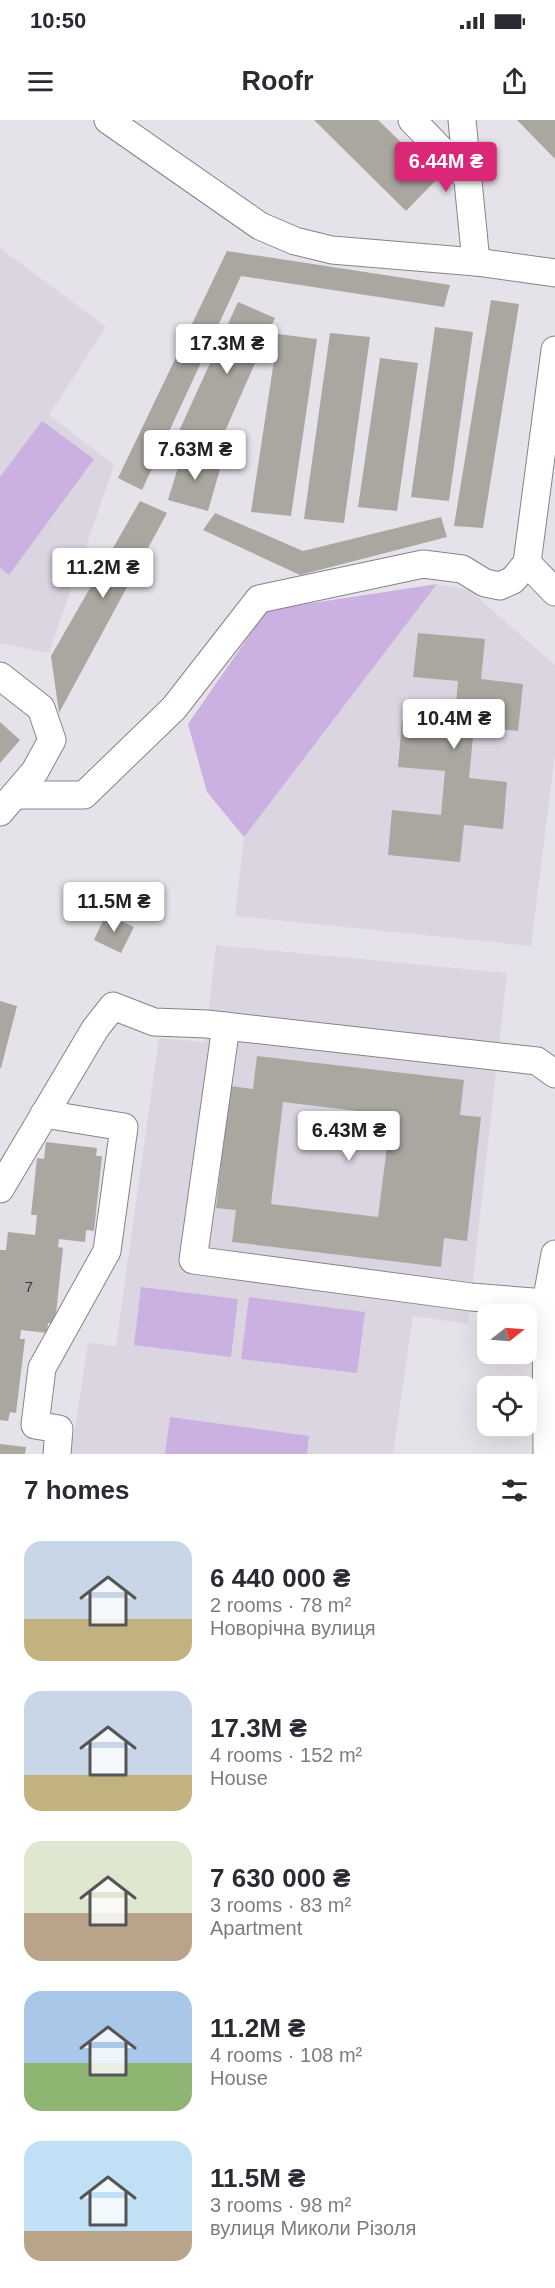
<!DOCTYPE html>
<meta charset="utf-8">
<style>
body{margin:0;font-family:Arial,sans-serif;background:#f7f7f7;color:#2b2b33;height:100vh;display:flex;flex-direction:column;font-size:22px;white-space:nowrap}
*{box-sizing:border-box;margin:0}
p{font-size:20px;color:#7c7c81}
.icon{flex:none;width:33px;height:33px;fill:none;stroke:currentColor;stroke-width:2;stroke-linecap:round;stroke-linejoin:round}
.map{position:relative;height:1334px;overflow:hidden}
.sheet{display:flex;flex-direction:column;background:#fff;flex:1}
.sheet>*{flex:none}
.needle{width:39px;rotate:73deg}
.fabs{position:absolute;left:477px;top:1184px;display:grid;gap:12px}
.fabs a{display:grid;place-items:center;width:60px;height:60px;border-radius:12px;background:#fff;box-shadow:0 6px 24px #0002;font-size:30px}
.price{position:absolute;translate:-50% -51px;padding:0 14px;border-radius:6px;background:#fff;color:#222;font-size:20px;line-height:39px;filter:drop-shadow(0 2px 3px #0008)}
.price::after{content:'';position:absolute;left:50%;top:36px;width:18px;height:14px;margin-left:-9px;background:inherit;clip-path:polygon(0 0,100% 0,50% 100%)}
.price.current{background:#db2777;color:#fff}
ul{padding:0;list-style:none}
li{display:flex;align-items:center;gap:18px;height:150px;padding:0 24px}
li span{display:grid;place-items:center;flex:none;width:168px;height:120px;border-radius:18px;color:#555}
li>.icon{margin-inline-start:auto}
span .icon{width:72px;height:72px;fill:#fffc;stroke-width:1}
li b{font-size:26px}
h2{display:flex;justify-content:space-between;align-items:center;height:72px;padding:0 24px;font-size:26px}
.status{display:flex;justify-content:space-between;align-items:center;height:42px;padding:0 30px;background:#fff;direction:ltr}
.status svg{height:16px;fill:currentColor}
header{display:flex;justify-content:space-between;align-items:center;height:78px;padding:0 24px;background:#fff;font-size:27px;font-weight:800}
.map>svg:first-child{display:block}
</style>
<div class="status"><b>10:50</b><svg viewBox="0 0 49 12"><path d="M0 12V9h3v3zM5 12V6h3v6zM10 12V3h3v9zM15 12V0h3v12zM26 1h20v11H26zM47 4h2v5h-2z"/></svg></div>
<header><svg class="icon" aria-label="menu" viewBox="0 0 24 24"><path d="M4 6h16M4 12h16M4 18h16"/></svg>Roofr<svg class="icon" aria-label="share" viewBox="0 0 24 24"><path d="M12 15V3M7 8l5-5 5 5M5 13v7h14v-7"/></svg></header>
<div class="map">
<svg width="555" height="1334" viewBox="0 0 555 1334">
<rect width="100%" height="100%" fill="#e6e2e9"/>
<!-- built -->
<g fill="#dbd5e2">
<polygon points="0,128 106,207 49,295 114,345 49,533 0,523"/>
<polygon points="437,464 469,470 555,545 555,634 531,826 235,796 244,717"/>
<polygon points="216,825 507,853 468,1204 413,1196 393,1334 71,1334 88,1223 116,1226 159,918 205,922"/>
</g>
<!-- green -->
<g fill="#cab1e1">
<polygon points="42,301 94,339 9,455 0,448 0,357"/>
<polygon points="437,464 244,717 207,672 188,604 267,490"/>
<polygon points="141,1167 238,1179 231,1237 134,1225"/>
<polygon points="249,1177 365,1192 357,1253 241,1239"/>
<polygon points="170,1297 309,1316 307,1334 165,1334"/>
</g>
<!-- building -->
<g fill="#aaa7a1" fill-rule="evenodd">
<polygon points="314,0 378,0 438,58 406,91"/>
<polygon points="517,0 555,0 555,39"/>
<polygon points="227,131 450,165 444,187 241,156 142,370 118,358"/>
<polygon points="491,180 519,184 483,408 454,406"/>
<polygon points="238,182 275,198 218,327 179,311"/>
<polygon points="435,207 473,212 449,381 411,377"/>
<polygon points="330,213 370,217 344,403 304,399"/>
<polygon points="278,214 317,219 291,396 251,392"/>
<polygon points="380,238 418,243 397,391 358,387"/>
<polygon points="183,331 222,342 208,391 168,380"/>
<polygon points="140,381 167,393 59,593 51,536"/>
<polygon points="215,393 303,431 441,397 447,417 300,455 203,410"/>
<polygon points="418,513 485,519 481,559 523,564 518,611 474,607 469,658 507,662 503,709 464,705 460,742 388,735 392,690 441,695 445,651 398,647 402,601 454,606 458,561 413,557"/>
<polygon points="0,602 20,620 0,643"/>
<polygon points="106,794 134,807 121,833 94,820"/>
<polygon points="0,881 17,886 1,948 0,948"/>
<path d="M 257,936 L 464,960 L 460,995 L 481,997 L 467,1121 L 444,1118 L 441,1147 L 232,1122 L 236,1090 L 216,1088 L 230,966 L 253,969 ZM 283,982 L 391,995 L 378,1097 L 271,1084 Z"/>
<polygon points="46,1022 97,1028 96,1036 102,1036 94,1111 86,1110 85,1122 59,1119 58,1127 63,1128 55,1203 48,1203 47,1213 21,1210 20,1219 25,1219 16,1293 10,1292 8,1301 0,1300 0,1130 6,1130 8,1112 35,1115 37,1095 31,1095 37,1038 44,1039"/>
<polygon points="0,1324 26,1327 25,1334 0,1334"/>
</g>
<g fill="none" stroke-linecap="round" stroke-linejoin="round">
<defs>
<g id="minor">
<polyline points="108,0 260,106 295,121 332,130 476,142 555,153"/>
<polyline points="412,0 468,58"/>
<polyline points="462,0 476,142"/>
<polyline points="527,443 555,472"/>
<polyline points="0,556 41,588 52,620 35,651 0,692"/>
<polyline points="15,675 84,675 174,588 259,479 423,444 462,449 485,463 500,466 513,460 527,443 555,230"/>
<polyline points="226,906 193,1140 471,1177 546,1183"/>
<polyline points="44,994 124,1007 107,1131 42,1248 35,1305 59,1309 57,1334"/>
<polyline points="0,1069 95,909 113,886 154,902 207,904 537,941 555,954"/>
<polyline points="547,1334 546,1183 555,1134"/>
</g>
</defs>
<!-- minor casing -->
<use href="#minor" stroke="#868389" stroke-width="29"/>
<!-- minor -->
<use href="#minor" stroke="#fff" stroke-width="27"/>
</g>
<g text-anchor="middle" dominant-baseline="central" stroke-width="4.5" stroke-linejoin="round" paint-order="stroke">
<!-- number labels -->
<g font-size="15" fill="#363434">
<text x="29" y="1166">7</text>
</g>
</g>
</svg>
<div class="fabs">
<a><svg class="needle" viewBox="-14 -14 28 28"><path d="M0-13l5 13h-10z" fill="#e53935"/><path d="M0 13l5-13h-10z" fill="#7c7c81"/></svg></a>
<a><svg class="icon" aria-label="locate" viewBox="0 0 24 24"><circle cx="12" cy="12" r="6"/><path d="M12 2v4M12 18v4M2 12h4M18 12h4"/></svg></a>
</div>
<b class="price current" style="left:446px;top:73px">6.44M ₴</b>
<b class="price" style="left:227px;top:255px">17.3M ₴</b>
<b class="price" style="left:195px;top:361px">7.63M ₴</b>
<b class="price" style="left:103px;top:479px">11.2M ₴</b>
<b class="price" style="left:454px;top:630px">10.4M ₴</b>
<b class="price" style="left:114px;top:813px">11.5M ₴</b>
<b class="price" style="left:349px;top:1042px">6.43M ₴</b>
</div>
<section class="sheet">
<h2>7 homes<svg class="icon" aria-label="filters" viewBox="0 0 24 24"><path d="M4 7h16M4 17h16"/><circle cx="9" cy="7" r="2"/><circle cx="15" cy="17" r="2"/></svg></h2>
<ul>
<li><span style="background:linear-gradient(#c9d6e8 65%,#c2b280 0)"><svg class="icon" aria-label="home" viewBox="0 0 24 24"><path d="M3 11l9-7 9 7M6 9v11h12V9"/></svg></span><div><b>6 440 000 ₴</b><p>2 rooms · 78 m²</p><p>Новорічна вулиця</p></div></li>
<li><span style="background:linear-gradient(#c9d6e8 70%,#c2b280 0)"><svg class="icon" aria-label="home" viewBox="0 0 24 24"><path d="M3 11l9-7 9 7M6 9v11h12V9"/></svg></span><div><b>17.3M ₴</b><p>4 rooms · 152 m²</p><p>House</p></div></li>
<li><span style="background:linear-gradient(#dfe7d0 60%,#b9a48a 0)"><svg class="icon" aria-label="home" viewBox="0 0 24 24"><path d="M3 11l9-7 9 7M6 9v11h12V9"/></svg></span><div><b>7 630 000 ₴</b><p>3 rooms · 83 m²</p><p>Apartment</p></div></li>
<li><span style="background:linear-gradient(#a9c7e8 60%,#8fb573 0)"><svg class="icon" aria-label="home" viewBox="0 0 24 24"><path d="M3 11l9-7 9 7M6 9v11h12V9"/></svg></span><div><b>11.2M ₴</b><p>4 rooms · 108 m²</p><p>House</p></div></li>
<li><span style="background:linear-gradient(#bfe0f5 75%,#b9a48a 0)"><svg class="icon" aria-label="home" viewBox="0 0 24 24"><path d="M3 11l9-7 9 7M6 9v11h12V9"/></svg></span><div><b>11.5M ₴</b><p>3 rooms · 98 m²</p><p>вулиця Миколи Різоля</p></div></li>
</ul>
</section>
